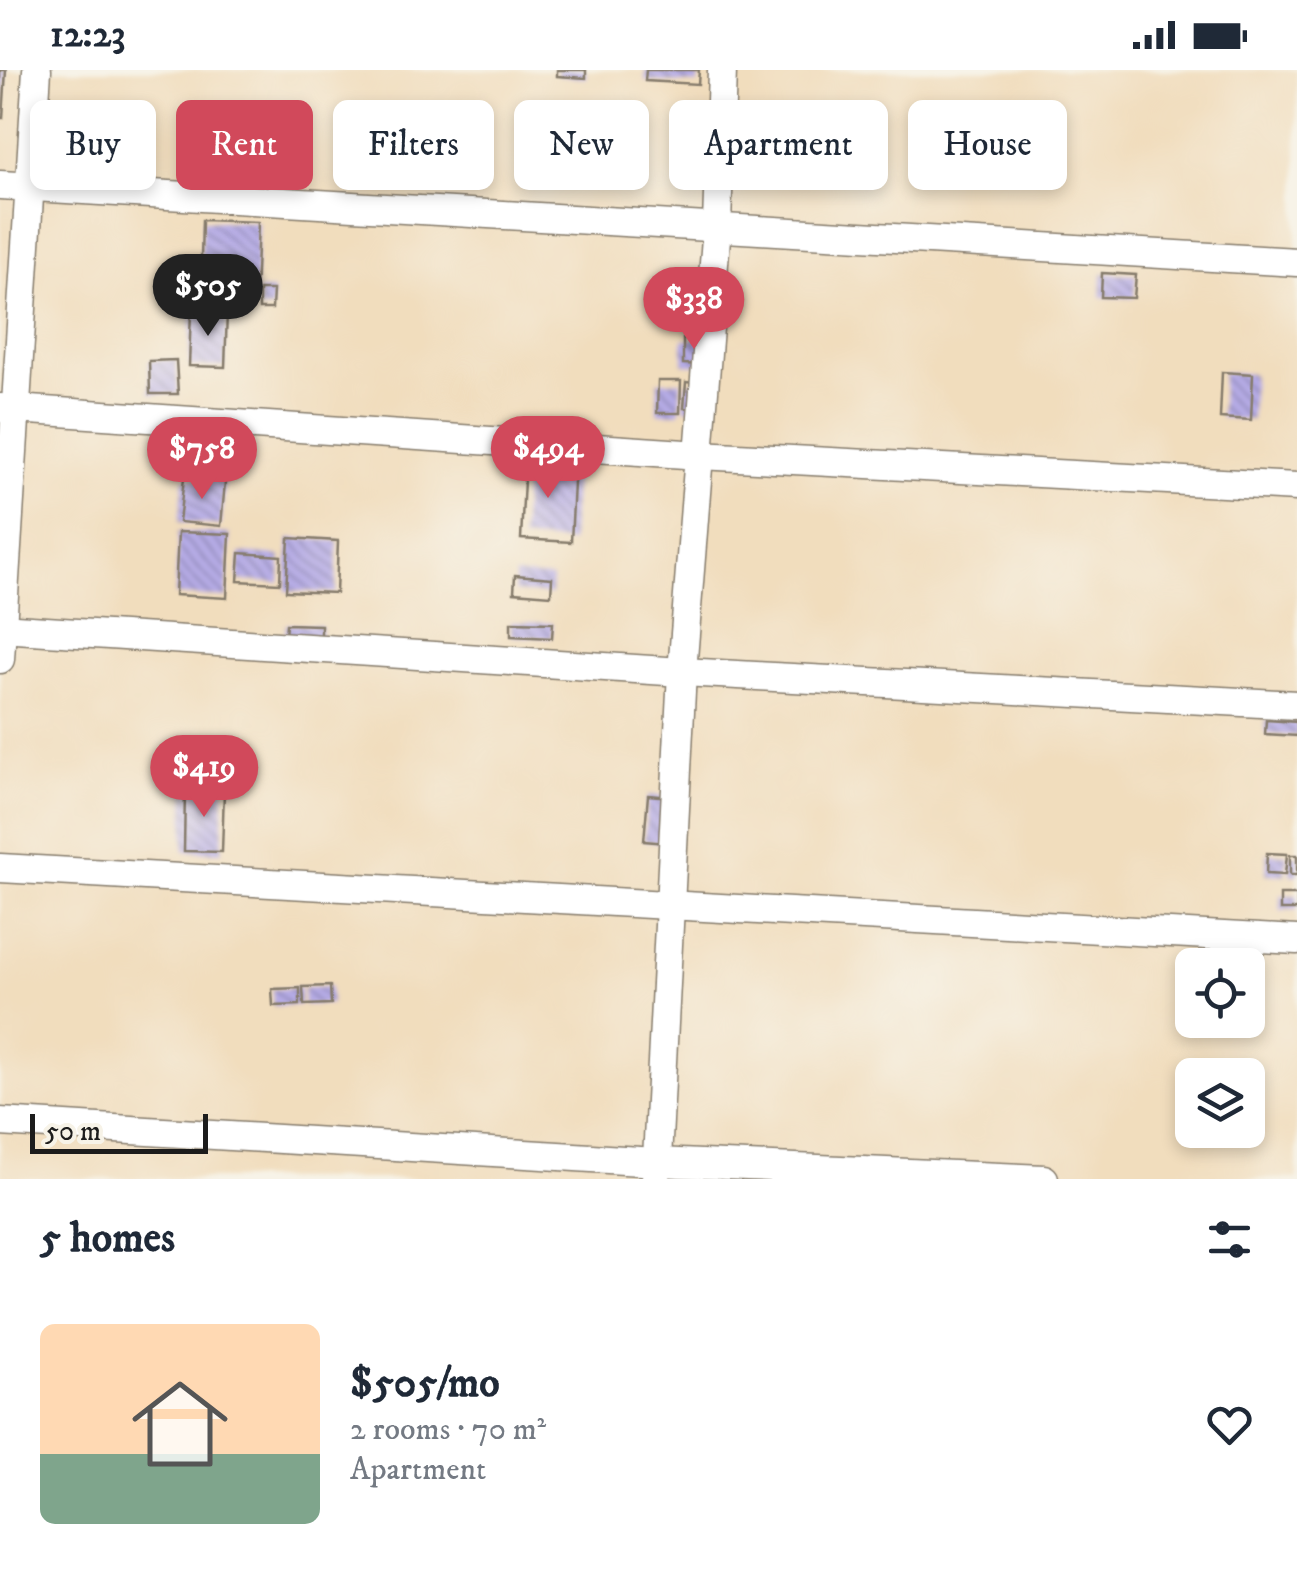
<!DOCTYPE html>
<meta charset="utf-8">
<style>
body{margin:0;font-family:"IM FELL DW Pica",serif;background:#f2f2f3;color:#1f2937;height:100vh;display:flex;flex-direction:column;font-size:38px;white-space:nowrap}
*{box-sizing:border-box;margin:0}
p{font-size:32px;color:#747a83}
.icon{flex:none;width:55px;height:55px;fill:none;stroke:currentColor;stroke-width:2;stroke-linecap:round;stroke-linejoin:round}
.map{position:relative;height:1109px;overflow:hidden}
.sheet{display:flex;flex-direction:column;background:#fff;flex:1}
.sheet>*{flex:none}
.hud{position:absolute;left:30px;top:30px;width:1238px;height:90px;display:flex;gap:20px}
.tools{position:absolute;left:1175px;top:878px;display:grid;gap:20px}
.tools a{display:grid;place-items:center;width:90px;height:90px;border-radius:15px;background:#fff;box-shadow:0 5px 15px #0003;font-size:50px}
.scale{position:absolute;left:30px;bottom:25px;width:178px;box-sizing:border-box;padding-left:10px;border:5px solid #1c1c1c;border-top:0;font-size:28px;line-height:35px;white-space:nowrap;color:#1c1c1c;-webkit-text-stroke:8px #f7f3e8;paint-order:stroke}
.price{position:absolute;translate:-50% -85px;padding:0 22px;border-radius:35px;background:#d1495b;color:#fff;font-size:32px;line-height:65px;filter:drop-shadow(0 2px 5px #0008)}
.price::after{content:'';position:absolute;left:50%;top:60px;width:30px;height:22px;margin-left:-15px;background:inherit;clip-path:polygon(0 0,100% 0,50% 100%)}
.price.on{background:#222;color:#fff}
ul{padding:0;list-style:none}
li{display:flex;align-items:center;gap:30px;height:250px;padding:0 40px}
li span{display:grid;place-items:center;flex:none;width:280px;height:200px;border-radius:15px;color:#555}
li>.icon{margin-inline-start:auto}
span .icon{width:120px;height:120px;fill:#fffc;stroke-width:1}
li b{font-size:42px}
h2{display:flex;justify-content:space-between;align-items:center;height:120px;padding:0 40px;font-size:42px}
.pill{padding:0 35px;border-radius:15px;background:#fff;box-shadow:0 5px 15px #0003;font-size:35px;line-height:90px}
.pill.on{background:#d1495b;color:#fff}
.status{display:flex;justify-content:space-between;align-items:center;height:70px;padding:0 50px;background:#fff;direction:ltr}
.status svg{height:28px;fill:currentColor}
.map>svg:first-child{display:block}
</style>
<div class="status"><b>12:23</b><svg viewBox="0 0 49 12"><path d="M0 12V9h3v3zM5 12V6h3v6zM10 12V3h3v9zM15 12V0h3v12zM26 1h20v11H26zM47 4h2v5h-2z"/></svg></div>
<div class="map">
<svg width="1297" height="1109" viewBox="0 0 1297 1109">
<defs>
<pattern id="building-back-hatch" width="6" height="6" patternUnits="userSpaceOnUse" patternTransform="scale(2.5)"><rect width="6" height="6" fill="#b5abe5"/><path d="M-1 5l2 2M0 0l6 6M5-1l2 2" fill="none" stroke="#928ab9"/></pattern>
</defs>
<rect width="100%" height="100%" fill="#f7f3e8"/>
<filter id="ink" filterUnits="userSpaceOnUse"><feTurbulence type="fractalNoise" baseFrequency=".01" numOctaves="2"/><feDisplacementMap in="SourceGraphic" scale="20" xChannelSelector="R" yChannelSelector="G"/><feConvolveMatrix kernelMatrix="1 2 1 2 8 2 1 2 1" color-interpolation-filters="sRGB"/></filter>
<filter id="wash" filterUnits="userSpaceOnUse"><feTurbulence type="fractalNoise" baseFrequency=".0048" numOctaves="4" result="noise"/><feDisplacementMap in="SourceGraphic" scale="40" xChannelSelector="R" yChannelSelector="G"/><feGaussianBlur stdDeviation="2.25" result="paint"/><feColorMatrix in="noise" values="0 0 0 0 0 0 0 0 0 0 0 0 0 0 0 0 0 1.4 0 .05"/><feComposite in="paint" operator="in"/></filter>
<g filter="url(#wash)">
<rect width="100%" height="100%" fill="#f1ddbd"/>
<g id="blocks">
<!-- building -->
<g fill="url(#building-back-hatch)">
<polygon points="0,0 6,0 3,48 0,48"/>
<polygon points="557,0 586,0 586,8 557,6"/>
<polygon points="646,0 699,0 698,14 645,11"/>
<polygon points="202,150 258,152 255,228 200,227"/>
<polygon points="1102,203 1136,205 1134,228 1101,227"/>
<polygon points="259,220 273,220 272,239 259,239"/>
<polygon points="191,240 227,242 225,297 189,296"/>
<polygon points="683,269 705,269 704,295 683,294"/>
<polygon points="176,290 178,324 150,324 149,291"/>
<polygon points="1222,302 1253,304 1251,350 1220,348"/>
<polygon points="658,311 681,311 680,343 657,343"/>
<polygon points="686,312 702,314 700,339 684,338"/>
<polygon points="181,368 218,371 216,394 179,392"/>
<polygon points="525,390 575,393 571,472 521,469"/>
<polygon points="184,408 225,412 221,456 179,452"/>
<polygon points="178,462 230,464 227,528 175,525"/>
<polygon points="289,468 338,471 336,523 286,521"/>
<polygon points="240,483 281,486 280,513 238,511"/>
<polygon points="515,505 552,508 551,525 514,522"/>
<polygon points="511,552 553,553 552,568 511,566"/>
<polygon points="286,554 321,555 321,568 285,567"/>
<polygon points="1266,650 1297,652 1297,666 1265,664"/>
<polygon points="185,719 224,720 222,782 184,781"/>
<polygon points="648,725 671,727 667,773 644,771"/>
<polygon points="1267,783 1287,784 1285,805 1266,804"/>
<rect x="1290" y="785" width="7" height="20"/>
<rect x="1280" y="825" width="17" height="15"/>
<polygon points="330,916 331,934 304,935 303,917"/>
<polygon points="300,918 300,935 273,936 272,919"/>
</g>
</g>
</g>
<g filter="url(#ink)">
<use href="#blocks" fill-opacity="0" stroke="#867c6c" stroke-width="2.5"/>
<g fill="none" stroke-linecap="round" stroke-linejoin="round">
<defs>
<g id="minor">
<polyline points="0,115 1297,192"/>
<polyline points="0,338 700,385 1297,417"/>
<polyline points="0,558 682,602 1297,635"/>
<polyline points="0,589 37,0"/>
<polyline points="0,798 1297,870"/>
<polyline points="0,1052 657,1092 1044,1109"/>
<polyline points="656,1109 682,602 717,155 722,0"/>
</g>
</defs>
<!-- minor casing -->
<use href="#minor" stroke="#867c6c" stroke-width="31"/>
<!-- minor -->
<use href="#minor" stroke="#fff" stroke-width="28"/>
</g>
</g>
</svg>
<div class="tools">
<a><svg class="icon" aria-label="locate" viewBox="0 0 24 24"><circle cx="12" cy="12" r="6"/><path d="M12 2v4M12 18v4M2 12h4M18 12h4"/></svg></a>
<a><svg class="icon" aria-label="layers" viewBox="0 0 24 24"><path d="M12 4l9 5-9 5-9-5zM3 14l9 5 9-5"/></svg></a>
</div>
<div class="scale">50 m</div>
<b class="price on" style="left:208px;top:269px">$505</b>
<b class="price" style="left:694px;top:282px">$338</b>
<b class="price" style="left:548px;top:431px">$494</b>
<b class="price" style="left:202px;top:432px">$758</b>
<b class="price" style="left:204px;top:750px">$419</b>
<div class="hud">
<a class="pill">Buy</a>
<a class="pill on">Rent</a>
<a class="pill">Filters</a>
<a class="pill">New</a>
<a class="pill">Apartment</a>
<a class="pill">House</a>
</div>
</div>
<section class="sheet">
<h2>5 homes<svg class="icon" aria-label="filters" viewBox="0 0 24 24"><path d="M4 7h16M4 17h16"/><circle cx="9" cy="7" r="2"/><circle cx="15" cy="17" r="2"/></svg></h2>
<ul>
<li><span style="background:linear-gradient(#ffd9b3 65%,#7fa58c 0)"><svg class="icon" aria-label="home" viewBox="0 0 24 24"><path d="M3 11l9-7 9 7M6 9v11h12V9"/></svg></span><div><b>$505/mo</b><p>2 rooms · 70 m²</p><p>Apartment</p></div><svg class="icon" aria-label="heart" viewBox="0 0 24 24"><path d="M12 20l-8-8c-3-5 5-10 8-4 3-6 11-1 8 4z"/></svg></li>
</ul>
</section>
